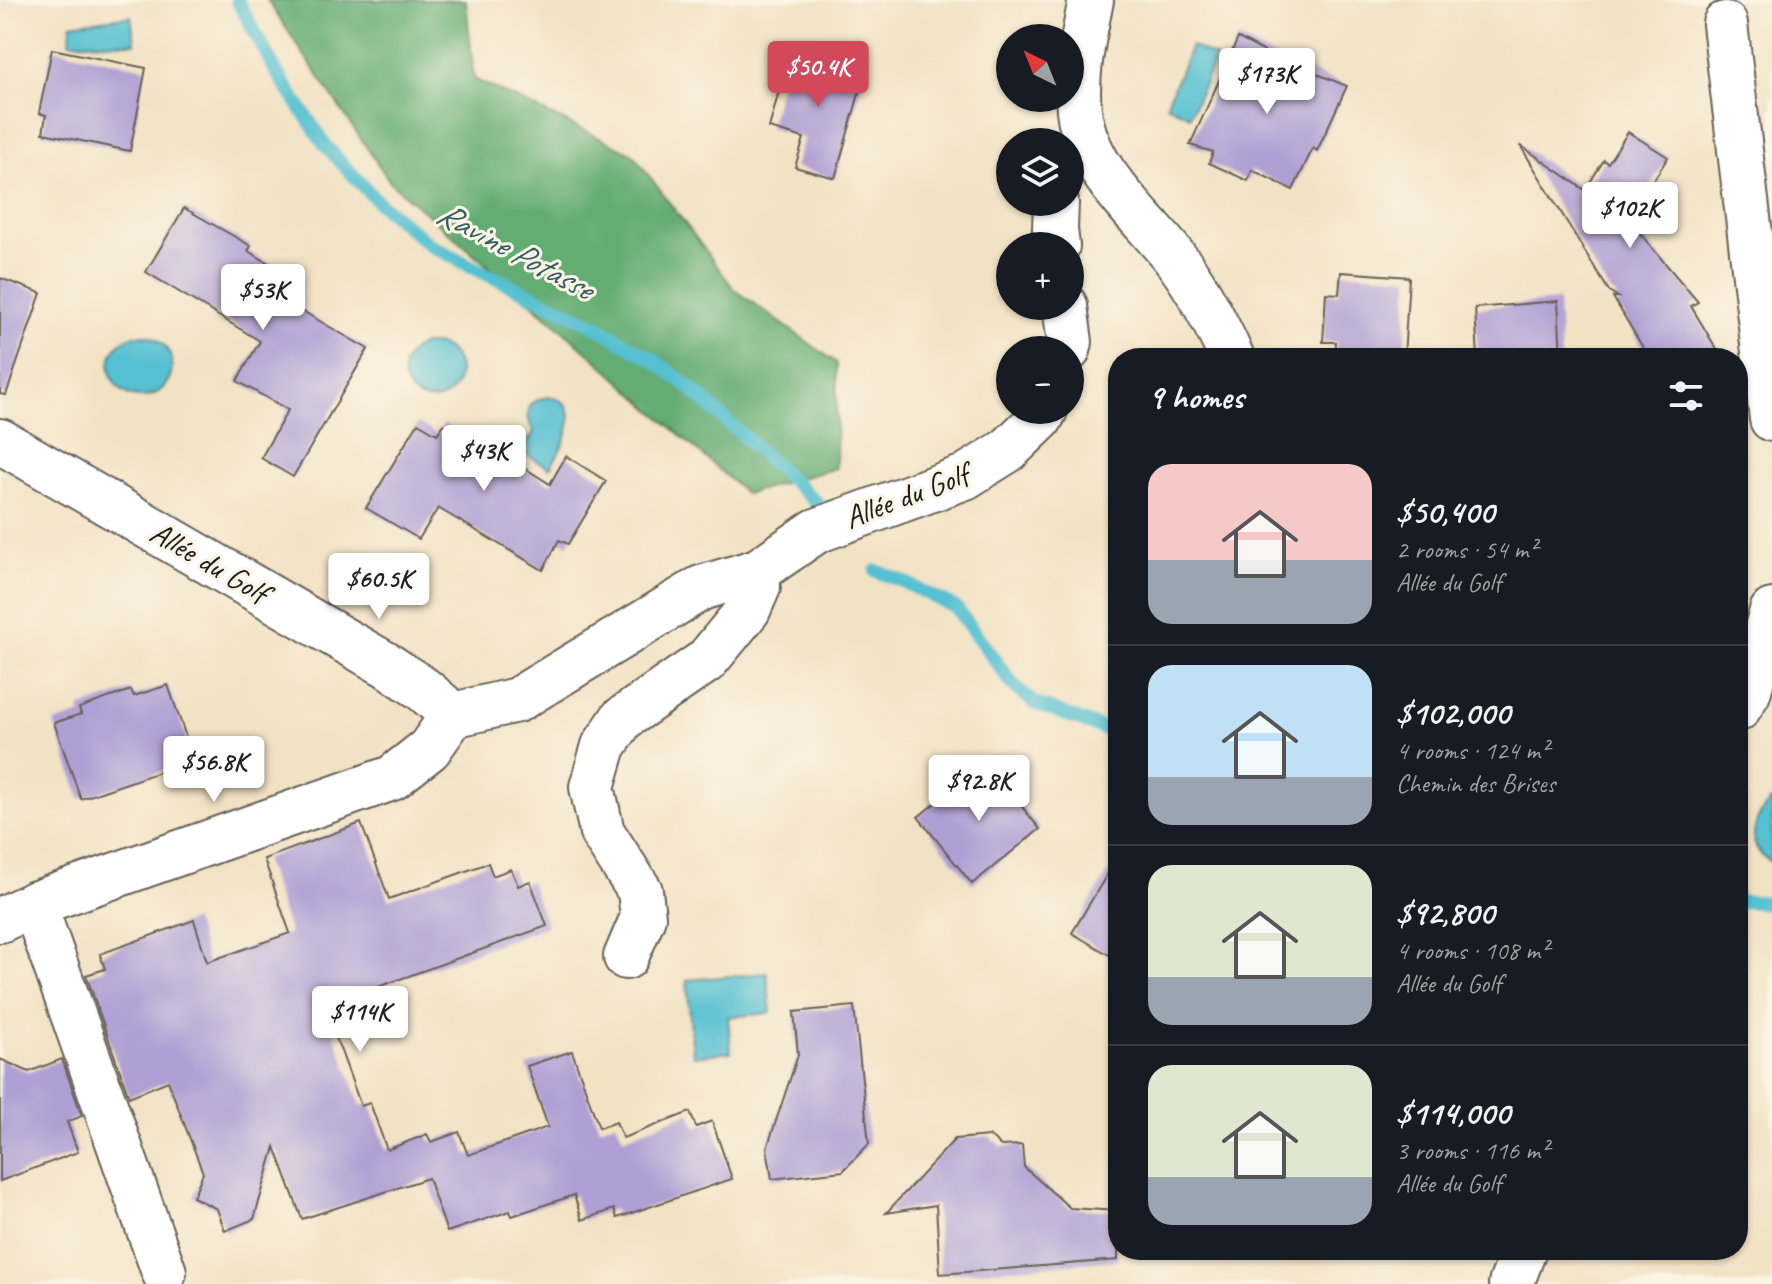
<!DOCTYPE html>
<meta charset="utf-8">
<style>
body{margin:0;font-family:Caveat,sans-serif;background:#242831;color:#f1f3f6;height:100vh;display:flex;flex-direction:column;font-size:30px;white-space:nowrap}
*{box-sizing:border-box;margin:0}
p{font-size:26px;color:#9ea1a6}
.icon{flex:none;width:44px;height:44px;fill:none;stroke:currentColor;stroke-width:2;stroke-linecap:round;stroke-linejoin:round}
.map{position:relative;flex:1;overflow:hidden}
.details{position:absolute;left:1108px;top:348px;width:640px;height:912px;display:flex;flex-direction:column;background:#171b24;border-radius:32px;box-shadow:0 2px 6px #0004}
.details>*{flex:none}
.needle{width:52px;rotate:317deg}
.tools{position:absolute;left:996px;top:24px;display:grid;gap:16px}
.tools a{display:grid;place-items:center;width:88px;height:88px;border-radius:50%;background:#171b24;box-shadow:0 2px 6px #0004;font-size:40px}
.price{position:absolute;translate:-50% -68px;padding:0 18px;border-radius:8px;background:#fff;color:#222;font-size:26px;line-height:52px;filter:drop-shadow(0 2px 4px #0008)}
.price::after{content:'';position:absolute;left:50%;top:48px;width:24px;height:18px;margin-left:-12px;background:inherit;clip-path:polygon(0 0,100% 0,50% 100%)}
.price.current{background:#d1495b;color:#fff}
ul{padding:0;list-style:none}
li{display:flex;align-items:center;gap:24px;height:200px;padding:0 40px}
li+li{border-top:2px solid #363941}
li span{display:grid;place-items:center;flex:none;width:224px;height:160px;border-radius:24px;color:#555}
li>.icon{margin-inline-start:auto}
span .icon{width:96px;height:96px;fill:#fffc;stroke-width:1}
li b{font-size:34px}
h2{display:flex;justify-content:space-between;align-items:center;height:96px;padding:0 40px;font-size:34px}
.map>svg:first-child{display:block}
</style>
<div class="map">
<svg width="1772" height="1284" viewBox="0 0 1772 1284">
<rect width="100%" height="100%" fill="#fcf5e5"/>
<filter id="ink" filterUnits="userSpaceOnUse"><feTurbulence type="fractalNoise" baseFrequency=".0125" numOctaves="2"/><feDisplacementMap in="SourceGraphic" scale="16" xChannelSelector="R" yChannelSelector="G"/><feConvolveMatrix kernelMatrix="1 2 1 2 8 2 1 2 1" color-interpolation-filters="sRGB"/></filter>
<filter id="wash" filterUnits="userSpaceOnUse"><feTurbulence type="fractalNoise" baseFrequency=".006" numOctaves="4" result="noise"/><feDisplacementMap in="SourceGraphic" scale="32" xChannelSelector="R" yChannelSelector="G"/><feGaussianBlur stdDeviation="1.8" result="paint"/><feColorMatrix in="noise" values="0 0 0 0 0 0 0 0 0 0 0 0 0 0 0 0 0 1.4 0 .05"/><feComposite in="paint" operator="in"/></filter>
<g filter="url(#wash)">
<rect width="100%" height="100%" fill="#f2e2c4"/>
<!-- forest -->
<polygon fill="#63ac73" stroke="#406448" stroke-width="2" points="267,0 466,0 474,79 632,153 735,290 837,363 836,468 746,494 566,333 390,182"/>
<!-- water -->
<g fill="#55c0d1" stroke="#386e76" stroke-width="2">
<polygon points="131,16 135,43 70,42 71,24"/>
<polygon points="1191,46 1216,57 1190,116 1166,105"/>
<circle cx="141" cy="366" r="31"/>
<circle cx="431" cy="372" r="28"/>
<path d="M 549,397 C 551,397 560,400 562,401 C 582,416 559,453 550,468 L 522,452 L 534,432 C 523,413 527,400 549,397 Z"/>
<path d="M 1772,800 L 1772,862 C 1743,848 1753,818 1772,800 Z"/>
<polygon points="767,973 771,1013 728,1017 731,1052 693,1056 687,980"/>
</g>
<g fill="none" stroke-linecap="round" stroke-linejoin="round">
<!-- stream -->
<g stroke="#55c0d1" stroke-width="14">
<polyline points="237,0 277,73 326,146 379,203 430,245 482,272 585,320 654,360 688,386 818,504"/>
<polyline points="876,571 902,581 956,608 1014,686 1034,703 1118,734"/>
<polyline points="1738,901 1772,903"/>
</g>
</g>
<g id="blocks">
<!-- building -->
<g fill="#b09fd4">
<polygon points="1238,38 1273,56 1347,86 1317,151 1313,148 1293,190 1252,170 1248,181 1209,163 1213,152 1190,145"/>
<polygon points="52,49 146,68 130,151 43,133 46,115 39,113"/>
<polygon points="796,49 866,69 835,178 795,167 804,138 769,128 783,76 789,77"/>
<polygon points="1628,132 1668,157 1648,189 1652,192 1632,224 1698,302 1691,306 1722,358 1649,358 1613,297 1618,297 1609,291 1520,145 1585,190 1604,160 1608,163"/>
<polygon points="184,208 251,246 248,251 272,265 259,286 368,349 293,477 261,458 288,410 237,381 260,341 146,272"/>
<polygon points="1341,272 1409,277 1404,358 1335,358 1336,342 1323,342 1326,293 1339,294"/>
<polygon points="0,278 41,293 6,395 0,394"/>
<polygon points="1558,301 1561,358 1478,358 1475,308"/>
<polygon points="418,423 437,434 444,424 460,433 462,429 550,484 566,456 606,481 568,544 559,540 543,570 438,508 419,539 366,508"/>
<polygon points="168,685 194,760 81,799 54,723 81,714 79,708 131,690 134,696"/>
<polygon points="986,762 1040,829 972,884 918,817"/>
<polygon points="361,823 389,899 488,863 493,876 511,869 518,886 530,881 547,926 361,993 367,1011 345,1019 347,1028 334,1032 361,1106 370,1103 387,1150 427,1134 431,1142 459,1132 468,1155 548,1127 527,1066 572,1051 599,1128 616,1122 623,1138 690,1112 696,1127 712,1121 732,1179 617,1218 614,1209 582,1220 574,1195 512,1216 510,1211 447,1232 428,1178 302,1219 275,1147 254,1219 225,1231 217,1209 193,1197 203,1173 168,1081 129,1097 86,975 105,969 100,954 194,920 207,962 290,933 264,859"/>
<polygon points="1118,856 1118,960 1072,933"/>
<polygon points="854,1006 869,1144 843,1171 772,1179 767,1148 798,1055 794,1012"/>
<polygon points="0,1059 29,1072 62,1059 82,1116 67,1122 78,1152 0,1181"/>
<polygon points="989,1136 1001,1146 1022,1145 1024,1167 1070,1208 1118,1211 1118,1260 940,1274 936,1205 886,1213 955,1139"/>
</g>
</g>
</g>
<g filter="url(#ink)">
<use href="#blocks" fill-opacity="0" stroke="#676157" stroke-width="2"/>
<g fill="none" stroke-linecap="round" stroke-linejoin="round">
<defs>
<g id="street">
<path d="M 1091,0 C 1084,36 1075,73 1079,110 C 1086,172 1142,215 1178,262 C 1200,291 1217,325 1232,358"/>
<polyline points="1725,24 1772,419"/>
<polyline points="1056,202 1055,229 1057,246"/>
<polyline points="1065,306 1070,342 1068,350"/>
<polyline points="0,441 387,665 423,689 453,715 517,700 701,588 758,571"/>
<polyline points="1738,709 1748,693 1772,611"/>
<polyline points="34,904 164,1272"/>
<polyline points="0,920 34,904 392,778 429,749 453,715"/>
<polyline points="626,957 643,917 640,891 602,832 592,787 604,746 622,719 706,661 748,610 758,587 758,571 816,531 965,477 1008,450 1040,419 1045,410"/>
<polyline points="1511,1284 1524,1250"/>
</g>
</defs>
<!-- street casing -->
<use href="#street" stroke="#676157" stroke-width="48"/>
<!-- street -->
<use href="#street" stroke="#fff" stroke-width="44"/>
</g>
</g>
<g text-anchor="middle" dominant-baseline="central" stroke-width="6" stroke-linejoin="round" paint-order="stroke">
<!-- street labels -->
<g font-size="32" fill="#1c1c1c" stroke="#fcf5e5">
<text transform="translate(906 496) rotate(-21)">Allée du Golf</text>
<text transform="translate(209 562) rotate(30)">Allée du Golf</text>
</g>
<!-- water labels -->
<g font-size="34" font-style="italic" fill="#335e64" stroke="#fcf5e5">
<text transform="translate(515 250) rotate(28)">Ravine Potasse</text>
</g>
</g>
</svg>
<div class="tools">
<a><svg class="needle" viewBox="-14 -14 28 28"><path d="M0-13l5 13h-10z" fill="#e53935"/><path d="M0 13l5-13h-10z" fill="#9ea1a6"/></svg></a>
<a><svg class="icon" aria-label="layers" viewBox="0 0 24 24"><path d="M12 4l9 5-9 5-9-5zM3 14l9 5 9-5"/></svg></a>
<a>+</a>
<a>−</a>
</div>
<b class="price current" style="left:818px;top:109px">$50.4K</b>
<b class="price" style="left:1267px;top:116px">$173K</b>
<b class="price" style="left:1630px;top:250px">$102K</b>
<b class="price" style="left:263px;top:332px">$53K</b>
<b class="price" style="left:484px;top:493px">$43K</b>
<b class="price" style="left:379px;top:621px">$60.5K</b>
<b class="price" style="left:214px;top:804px">$56.8K</b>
<b class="price" style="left:979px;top:823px">$92.8K</b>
<b class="price" style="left:360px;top:1054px">$114K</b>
<section class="details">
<h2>9 homes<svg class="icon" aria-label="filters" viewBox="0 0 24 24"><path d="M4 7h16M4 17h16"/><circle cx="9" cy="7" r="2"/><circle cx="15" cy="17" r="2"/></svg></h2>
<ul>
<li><span style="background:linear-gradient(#f6c9c9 60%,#9aa5b1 0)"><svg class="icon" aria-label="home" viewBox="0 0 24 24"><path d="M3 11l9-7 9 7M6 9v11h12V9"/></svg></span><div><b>$50,400</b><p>2 rooms · 54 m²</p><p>Allée du Golf</p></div></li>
<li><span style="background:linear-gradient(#bfe0f5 70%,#9aa5b1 0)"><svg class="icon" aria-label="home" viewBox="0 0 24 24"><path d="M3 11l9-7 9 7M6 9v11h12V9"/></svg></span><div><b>$102,000</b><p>4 rooms · 124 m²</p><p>Chemin des Brises</p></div></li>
<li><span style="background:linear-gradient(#dfe7d0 70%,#9aa5b1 0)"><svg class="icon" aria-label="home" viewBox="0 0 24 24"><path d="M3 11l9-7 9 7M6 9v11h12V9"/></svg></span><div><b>$92,800</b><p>4 rooms · 108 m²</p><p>Allée du Golf</p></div></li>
<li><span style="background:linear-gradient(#dfe7d0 70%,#9aa5b1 0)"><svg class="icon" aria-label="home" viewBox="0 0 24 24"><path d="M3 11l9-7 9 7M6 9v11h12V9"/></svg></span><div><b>$114,000</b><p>3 rooms · 116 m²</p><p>Allée du Golf</p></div></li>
</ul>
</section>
</div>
